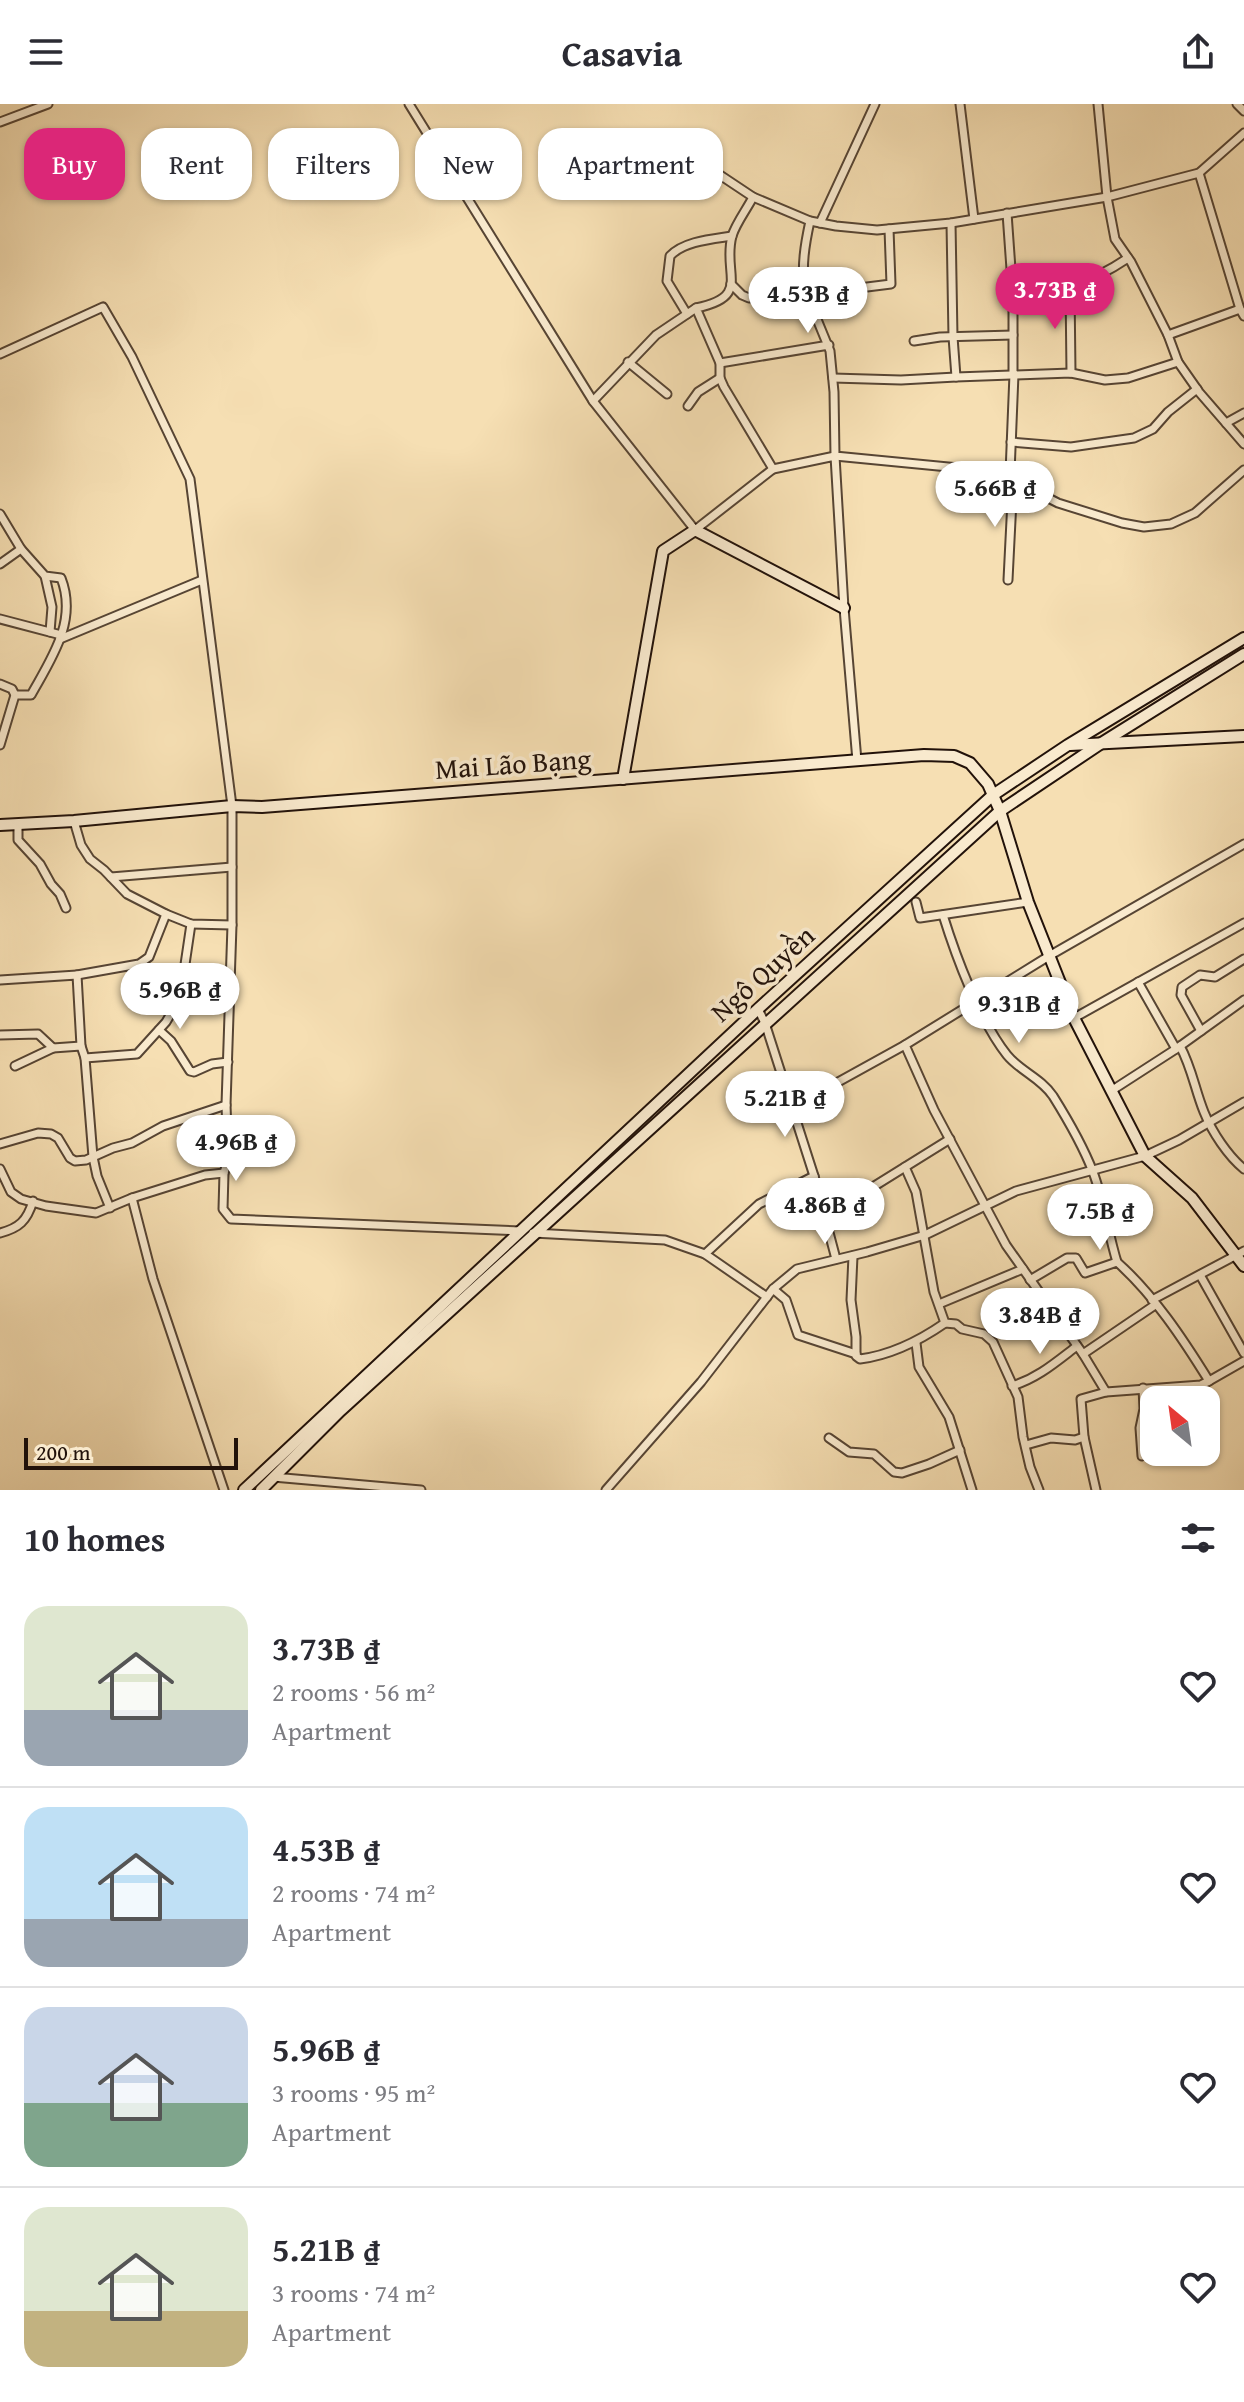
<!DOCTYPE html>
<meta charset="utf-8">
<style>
body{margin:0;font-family:"Gentium Book Plus",serif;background:#f2f2f3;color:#2b2b33;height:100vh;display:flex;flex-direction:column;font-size:30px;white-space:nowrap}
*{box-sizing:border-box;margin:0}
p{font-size:26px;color:#7c7c81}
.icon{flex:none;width:44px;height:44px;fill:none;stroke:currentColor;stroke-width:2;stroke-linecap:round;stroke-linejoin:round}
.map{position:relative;height:1386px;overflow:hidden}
.sheet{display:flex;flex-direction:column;background:#fff;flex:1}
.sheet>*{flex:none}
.top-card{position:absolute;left:24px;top:24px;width:800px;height:72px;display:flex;gap:16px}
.needle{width:52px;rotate:331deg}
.fabs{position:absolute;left:1140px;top:1282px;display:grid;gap:16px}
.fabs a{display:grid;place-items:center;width:80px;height:80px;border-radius:16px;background:#fff;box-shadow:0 2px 6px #0004;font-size:40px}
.scale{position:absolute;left:24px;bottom:20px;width:214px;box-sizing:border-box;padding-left:8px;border:4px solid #22120a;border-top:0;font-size:22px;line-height:28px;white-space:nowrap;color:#22120a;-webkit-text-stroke:6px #f9eace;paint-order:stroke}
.price{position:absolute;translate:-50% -68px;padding:0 18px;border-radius:28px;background:#fff;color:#222;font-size:26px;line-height:52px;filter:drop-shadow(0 2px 4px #0008)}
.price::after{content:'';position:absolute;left:50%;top:48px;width:24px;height:18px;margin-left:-12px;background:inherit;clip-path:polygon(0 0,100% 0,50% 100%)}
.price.current{background:#db2777;color:#fff}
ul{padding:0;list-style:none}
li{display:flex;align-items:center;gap:24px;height:200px;padding:0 24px}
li+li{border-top:2px solid #e1e1e2}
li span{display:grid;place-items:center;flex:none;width:224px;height:160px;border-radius:24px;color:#555}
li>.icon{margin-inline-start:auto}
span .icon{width:96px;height:96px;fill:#fffc;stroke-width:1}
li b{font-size:34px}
h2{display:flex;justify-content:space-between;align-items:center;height:96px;padding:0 24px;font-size:34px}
.pill{padding:0 28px;border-radius:24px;background:#fff;box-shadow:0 2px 6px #0004;font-size:28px;line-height:72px}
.pill.current{background:#db2777;color:#fff}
header{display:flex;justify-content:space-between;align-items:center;height:104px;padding:0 24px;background:#fff;font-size:36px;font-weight:700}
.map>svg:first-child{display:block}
</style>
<header><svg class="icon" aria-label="menu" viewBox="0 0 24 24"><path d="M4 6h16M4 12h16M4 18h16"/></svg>Casavia<svg class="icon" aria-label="share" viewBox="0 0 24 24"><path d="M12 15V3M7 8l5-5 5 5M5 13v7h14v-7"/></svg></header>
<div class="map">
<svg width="1244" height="1386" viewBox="0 0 1244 1386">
<rect width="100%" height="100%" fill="#f6dfb3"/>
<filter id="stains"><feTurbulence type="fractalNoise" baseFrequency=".0025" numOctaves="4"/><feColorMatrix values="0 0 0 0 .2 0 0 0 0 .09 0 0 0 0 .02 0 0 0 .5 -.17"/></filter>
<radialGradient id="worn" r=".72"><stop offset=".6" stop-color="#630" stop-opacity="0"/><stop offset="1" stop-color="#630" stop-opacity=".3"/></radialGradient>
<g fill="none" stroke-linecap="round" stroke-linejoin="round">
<defs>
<g id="street">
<polyline points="409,0 593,297 695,426 773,365"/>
<polyline points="960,0 974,115"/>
<polyline points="1098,0 1107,93 1115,135 1131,158 1168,231 1178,258 1199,288 1244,340"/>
<polyline points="1237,0 1244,7"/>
<polyline points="0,18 48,0"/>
<polyline points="696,55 753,93"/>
<polyline points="1199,69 1240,205 1244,212"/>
<polyline points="1007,109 1013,193 1013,270"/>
<path d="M 810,117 C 805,140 801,163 805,186 L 830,247 L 834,288 L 835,352 L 1010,369 L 1013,376 L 1058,399 L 1122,419 L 1144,423 L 1171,420 L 1195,409 L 1244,366"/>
<polyline points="820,119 875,0"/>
<polyline points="951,119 953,233 956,273 1071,269 1105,276 1128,274 1178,258"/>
<polyline points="731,180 742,191 749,194 805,186"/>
<polyline points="1070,184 1071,269"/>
<polyline points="851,185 891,180 889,125"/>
<path d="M 1013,193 C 1060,187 1088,181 1128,154"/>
<path d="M 687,210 L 667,177 L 670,152 C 684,137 713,135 732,132"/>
<polyline points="1168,231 1240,205"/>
<polyline points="914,237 940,233 1013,231"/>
<polyline points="0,250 103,203 132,253 190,375 232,702 232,821 226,1001 228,1055 224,1069 205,1071 132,1094 153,1175 224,1386"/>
<polyline points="628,258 667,290"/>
<polyline points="720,259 829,241"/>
<polyline points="833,274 901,276 956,273"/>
<polyline points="593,297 656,231 696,204"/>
<polyline points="688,302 698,288 720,274"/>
<polyline points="1226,319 1244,309"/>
<polyline points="1011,338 1071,343 1134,334 1153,325 1168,308 1197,285"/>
<polyline points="1010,369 1014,270"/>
<path d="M 0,410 L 21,445 L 45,472 L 61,474 C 78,517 51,555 31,591 L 15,591 L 0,641"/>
<polyline points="0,460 21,445"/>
<polyline points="45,472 52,503 50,528"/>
<polyline points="1008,476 1013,376"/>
<polyline points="0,515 61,531"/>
<polyline points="60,535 202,476"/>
<polyline points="0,580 12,585 15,591"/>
<path d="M 857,657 L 844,504 L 835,352 L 773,365 L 724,283 L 720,274 L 720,259 L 696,204 C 752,193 722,169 732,132 C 736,119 747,105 753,93 L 810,117 L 836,122 L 877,126 L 951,119 L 1107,93 L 1199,69 L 1244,29"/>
<polyline points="74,717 81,741 90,755 104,766 127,790 166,810"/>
<polyline points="18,720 18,736 40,760 51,780 60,790 66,804"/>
<polyline points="111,773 232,763"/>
<polyline points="916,798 920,814 1028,798"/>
<path d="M 943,811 C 956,853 980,917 1007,951 C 1020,967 1041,974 1053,992 C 1068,1016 1083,1042 1093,1068 C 1104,1097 1108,1129 1117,1158"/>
<polyline points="77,871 139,860 149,853 166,810 191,820 232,821"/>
<polyline points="0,876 77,871 81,942 53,944 38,930 0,931"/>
<polyline points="1138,878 1176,945"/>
<polyline points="758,905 765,919 814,1072 836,1155"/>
<polyline points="1074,914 1244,819"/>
<polyline points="159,926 171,937 190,967 194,968 212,960 228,958"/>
<polyline points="1201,927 1181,891 1182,883 1200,871 1215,873 1244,855"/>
<polyline points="81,942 85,954 93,1053 97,1072 110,1104"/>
<path d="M 1180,942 C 1192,964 1195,986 1204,1008 C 1212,1028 1228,1052 1244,1065"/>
<polyline points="85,954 137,950 166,918 180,894 191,820"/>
<polyline points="15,962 53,944"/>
<polyline points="1111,987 1176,945 1244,896"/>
<polyline points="791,1004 905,941"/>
<polyline points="0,1040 38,1029 51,1030 58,1034 70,1054 75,1057 86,1056 113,1044 132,1039 163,1022 226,1001"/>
<polyline points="905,1063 916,1088 934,1188 945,1219 956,1220 962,1225 984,1230 993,1238 1018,1293 1023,1333 1030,1363 1039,1386"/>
<polyline points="0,1065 11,1088 21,1095 46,1102 96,1109 132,1094"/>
<polyline points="224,1069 223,1105 231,1115 521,1127"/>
<polyline points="823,1105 860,1091 950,1035"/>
<path d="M 0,1129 C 19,1124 27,1117 33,1097"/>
<polyline points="533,1129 665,1136 705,1150"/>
<path d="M 853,1152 L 851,1196 L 856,1233 L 856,1252 L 860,1255 C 892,1251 919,1237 945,1219"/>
<polyline points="1200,1171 1244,1249"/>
<path d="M 1030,1176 L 1067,1154 L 1076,1154 L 1085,1169 L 1117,1158 C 1154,1191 1183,1235 1209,1277 L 1244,1257"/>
<polyline points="773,1185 786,1196 798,1231 856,1250"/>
<polyline points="767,1193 705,1150 759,1100 814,1072"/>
<polyline points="1152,1196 1244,1147"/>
<polyline points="939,1200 1023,1165"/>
<polyline points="1155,1201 1083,1250 1006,1141 934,1006 905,941 1049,852 1244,740"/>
<polyline points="916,1239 919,1263 949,1313 972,1386"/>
<polyline points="1083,1250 1106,1288 1201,1281 1209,1277"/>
<path d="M 1012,1282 C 1038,1274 1056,1258 1077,1242"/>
<polyline points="829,1334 849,1348 874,1350 894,1368 902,1369 929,1360 960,1346"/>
<polyline points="1026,1341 1051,1334 1075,1336 1084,1333"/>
<polyline points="1142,1352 1140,1324 1144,1305 1143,1284"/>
<polyline points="273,1373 421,1386"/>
<polyline points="606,1386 701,1278 773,1185 797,1165 867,1148 925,1131 1016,1087 1145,1052 1179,1036 1244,998"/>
<polyline points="1096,1386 1084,1333 1081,1295 1106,1288"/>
</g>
<g id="secondary">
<polyline points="1070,641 1244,632"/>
<polyline points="623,675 663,447 695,426 844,504"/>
<polyline points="0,721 74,717 232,702 262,703 924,651 954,652 970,659 988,680 1000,707 1028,798 1074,914 1145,1052 1192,1094 1244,1162"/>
<polyline points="244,1386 758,905 993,691 1068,641 1244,534"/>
<polyline points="261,1386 340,1307 1000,707 1100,640 1244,550"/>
</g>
</defs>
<!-- street casing -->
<use href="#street" stroke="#574534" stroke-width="11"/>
<!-- secondary casing -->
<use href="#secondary" stroke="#22120a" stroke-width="14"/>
<!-- street -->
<use href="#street" stroke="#f9eace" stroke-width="7"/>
<!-- secondary -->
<use href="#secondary" stroke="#f9eace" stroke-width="10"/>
</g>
<g text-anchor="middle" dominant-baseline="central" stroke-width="7" stroke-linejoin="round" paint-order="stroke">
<!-- street labels -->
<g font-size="28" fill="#22120a" stroke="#f9eace">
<text transform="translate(513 659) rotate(-4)">Mai Lão Bạng</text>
<text transform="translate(762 869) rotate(-42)">Ngô Quyền</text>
</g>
</g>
<rect width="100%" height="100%" filter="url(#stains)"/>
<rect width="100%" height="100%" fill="url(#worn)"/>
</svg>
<div class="fabs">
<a><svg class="needle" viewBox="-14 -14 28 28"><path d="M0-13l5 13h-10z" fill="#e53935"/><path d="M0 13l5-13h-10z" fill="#7c7c81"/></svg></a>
</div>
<div class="scale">200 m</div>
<b class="price current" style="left:1055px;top:227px">3.73B ₫</b>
<b class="price" style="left:808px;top:231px">4.53B ₫</b>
<b class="price" style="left:995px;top:425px">5.66B ₫</b>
<b class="price" style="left:180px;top:927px">5.96B ₫</b>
<b class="price" style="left:1019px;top:941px">9.31B ₫</b>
<b class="price" style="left:785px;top:1035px">5.21B ₫</b>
<b class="price" style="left:236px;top:1079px">4.96B ₫</b>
<b class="price" style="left:825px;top:1142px">4.86B ₫</b>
<b class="price" style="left:1100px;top:1148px">7.5B ₫</b>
<b class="price" style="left:1040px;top:1252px">3.84B ₫</b>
<div class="top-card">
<a class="pill current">Buy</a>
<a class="pill">Rent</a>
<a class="pill">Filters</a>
<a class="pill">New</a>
<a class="pill">Apartment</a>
</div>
</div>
<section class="sheet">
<h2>10 homes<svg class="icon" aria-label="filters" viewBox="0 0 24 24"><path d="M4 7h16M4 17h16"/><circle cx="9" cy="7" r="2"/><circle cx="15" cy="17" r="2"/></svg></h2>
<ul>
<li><span style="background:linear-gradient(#dfe7d0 65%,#9aa5b1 0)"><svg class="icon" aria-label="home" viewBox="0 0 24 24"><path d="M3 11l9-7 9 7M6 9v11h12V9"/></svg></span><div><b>3.73B ₫</b><p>2 rooms · 56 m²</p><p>Apartment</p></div><svg class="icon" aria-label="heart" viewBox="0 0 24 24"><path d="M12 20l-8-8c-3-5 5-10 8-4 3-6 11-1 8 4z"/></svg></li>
<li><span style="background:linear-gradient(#bfe0f5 70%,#9aa5b1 0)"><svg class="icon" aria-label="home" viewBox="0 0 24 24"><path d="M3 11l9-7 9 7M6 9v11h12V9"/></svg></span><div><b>4.53B ₫</b><p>2 rooms · 74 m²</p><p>Apartment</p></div><svg class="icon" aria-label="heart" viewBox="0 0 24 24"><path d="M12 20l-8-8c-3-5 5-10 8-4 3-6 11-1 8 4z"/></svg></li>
<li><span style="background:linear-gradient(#c9d6e8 60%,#7fa58c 0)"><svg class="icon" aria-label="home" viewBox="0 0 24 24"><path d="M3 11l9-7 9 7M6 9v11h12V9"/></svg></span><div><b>5.96B ₫</b><p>3 rooms · 95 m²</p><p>Apartment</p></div><svg class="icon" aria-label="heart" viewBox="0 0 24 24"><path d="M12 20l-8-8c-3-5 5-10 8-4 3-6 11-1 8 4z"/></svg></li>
<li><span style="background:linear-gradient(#dfe7d0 65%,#c2b280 0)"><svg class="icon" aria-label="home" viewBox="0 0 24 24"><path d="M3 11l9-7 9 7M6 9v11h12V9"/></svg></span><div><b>5.21B ₫</b><p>3 rooms · 74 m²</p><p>Apartment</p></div><svg class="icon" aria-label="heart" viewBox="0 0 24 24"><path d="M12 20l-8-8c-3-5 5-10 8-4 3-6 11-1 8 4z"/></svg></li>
</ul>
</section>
